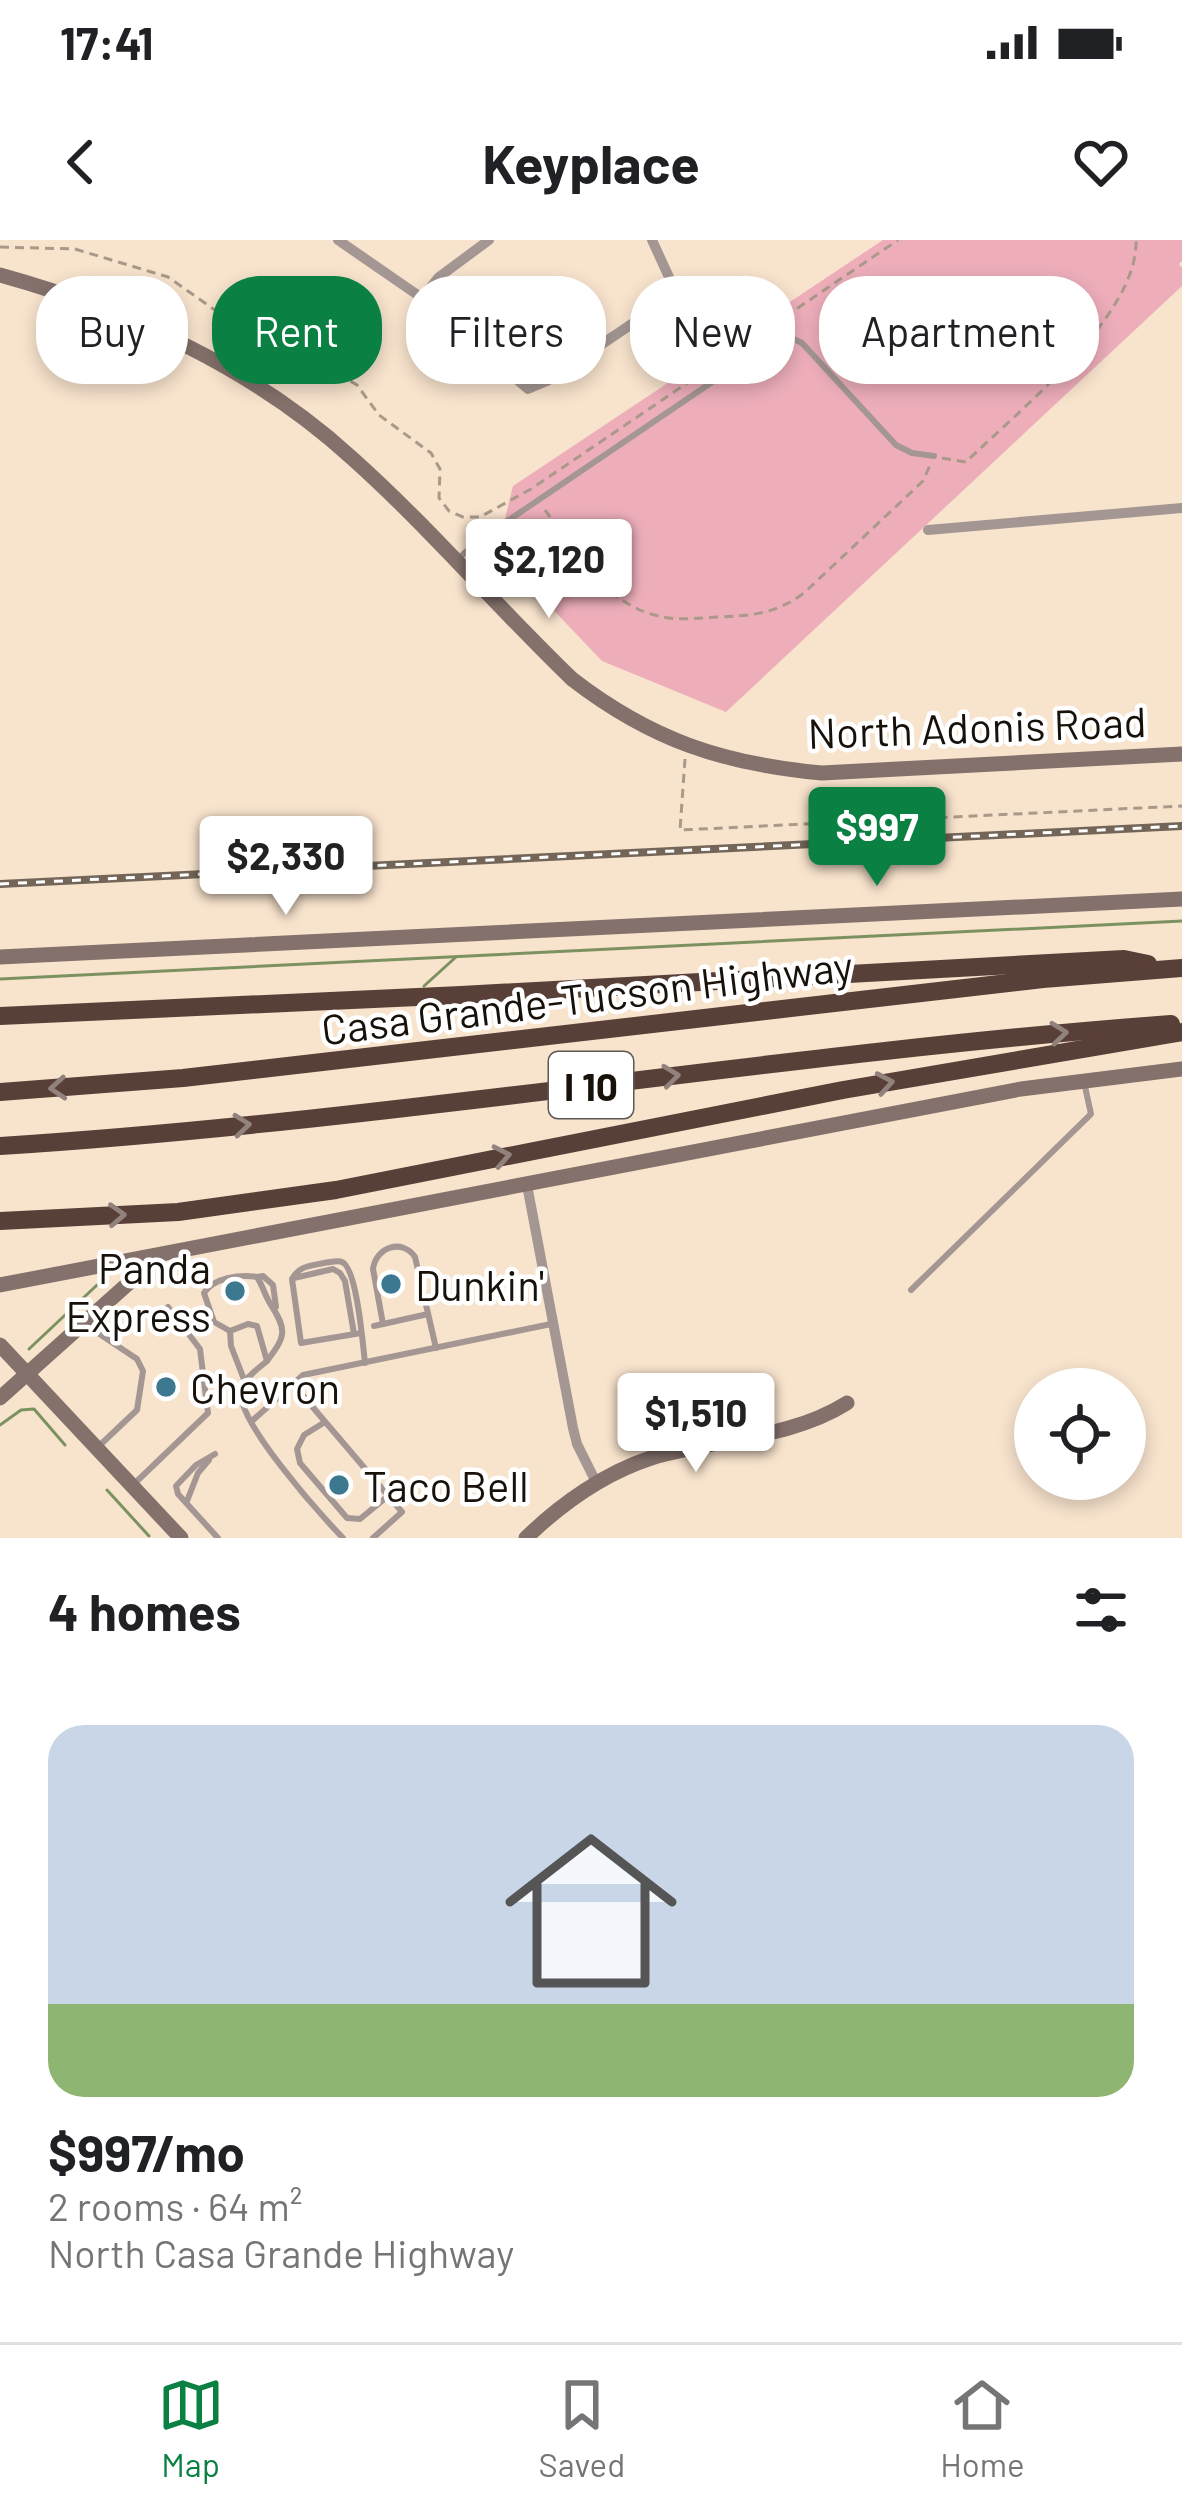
<!DOCTYPE html>
<meta charset="utf-8">
<style>
body{margin:0;font-family:Barlow,sans-serif;background:#f6f6f6;color:#202124;height:100vh;display:flex;flex-direction:column;font-size:45px;white-space:nowrap}
*{box-sizing:border-box;margin:0}
p{font-size:39px;color:#757577}
.icon{flex:none;width:66px;height:66px;fill:none;stroke:currentColor;stroke-width:2;stroke-linecap:round;stroke-linejoin:round}
.map{position:relative;height:1298px;overflow:hidden}
.panel{display:flex;flex-direction:column;background:#fff;flex:1}
.panel>*{flex:none}
.hud{position:absolute;left:36px;top:36px;width:1110px;height:108px;display:flex;gap:24px}
.controls{position:absolute;left:1014px;top:1128px;display:grid;gap:24px}
.controls a{display:grid;place-items:center;width:132px;height:132px;border-radius:50%;background:#fff;box-shadow:0 6px 18px #0003;font-size:60px}
.price{position:absolute;translate:-50% -102px;padding:0 27px;border-radius:12px;background:#fff;color:#222;font-size:39px;line-height:78px;filter:drop-shadow(0 3px 6px #0008)}
.price::after{content:'';position:absolute;left:50%;top:72px;width:36px;height:27px;margin-left:-18px;background:inherit;clip-path:polygon(0 0,100% 0,50% 100%)}
.price.active{background:#0b8043;color:#fff}
ul{padding:0;list-style:none}
li{display:grid;align-content:center;gap:24px;height:636px;padding:0 48px}
li+li{border-top:3px solid #e0e0e0}
li span{display:grid;place-items:center;height:372px;border-radius:36px;color:#555}
li>.icon{margin-inline-start:auto}
span .icon{width:216px;height:216px;fill:#fffc;stroke-width:1}
li b{font-size:51px}
h2{display:flex;justify-content:space-between;align-items:center;height:144px;padding:0 48px;font-size:51px}
.chip{padding:0 42px;border-radius:48px;background:#fff;box-shadow:0 6px 18px #0003;font-size:42px;line-height:108px}
.chip.active{background:#0b8043;color:#fff}
.status{display:flex;justify-content:space-between;align-items:center;height:84px;padding:0 60px;background:#fff;direction:ltr}
.status svg{height:33px;fill:currentColor}
header{display:flex;justify-content:space-between;align-items:center;height:156px;padding:0 48px;background:#fff;font-size:54px;font-weight:700}
.tabs{display:flex;justify-content:space-around;align-items:center;height:168px;border-top:3px solid #e0e0e0;background:#fff;font-size:33px;color:#757577}
.tabs a{display:grid;justify-items:center;gap:6px}
.tabs .active{color:#0b8043}
.map>svg:first-child{display:block}
</style>
<div class="status"><b>17:41</b><svg viewBox="0 0 49 12"><path d="M0 12V9h3v3zM5 12V6h3v6zM10 12V3h3v9zM15 12V0h3v12zM26 1h20v11H26zM47 4h2v5h-2z"/></svg></div>
<header><svg class="icon" aria-label="back" viewBox="0 0 24 24"><path d="M15 5l-7 7 7 7"/></svg>Keyplace<svg class="icon" aria-label="heart" viewBox="0 0 24 24"><path d="M12 20l-8-8c-3-5 5-10 8-4 3-6 11-1 8 4z"/></svg></header>
<div class="map">
<svg width="1182" height="1298" viewBox="0 0 1182 1298">
<rect width="100%" height="100%" fill="#f8e3cd"/>
<!-- green -->
<polygon fill="#edaeba" points="883,0 1182,0 1182,21 1179,24 1182,28 1182,46 726,472 602,421 497,311 513,246"/>
<g fill="none" stroke-linecap="round" stroke-linejoin="round">
<!-- stream -->
<g stroke="#7b9260" stroke-width="3">
<polyline points="0,739 1182,681"/>
<polyline points="424,746 456,717"/>
<polyline points="29,1109 97,1045"/>
<polyline points="0,1185 21,1170 34,1169 65,1205"/>
<polyline points="107,1250 149,1296"/>
</g>
<!-- path -->
<g stroke="#aa9989" stroke-width="3" stroke-dasharray="9 6" stroke-linecap="butt">
<polyline points="0,7 75,9 168,37 256,99 271,118 292,133 310,136 342,136 357,145 379,175 431,213 440,229 439,258 449,271 463,277 480,277 531,249 898,0"/>
<path d="M 942,218 L 966,222 C 1017,172 1139,75 1136,0"/>
<path d="M 545,270 C 578,315 608,370 669,378 C 684,380 700,378 716,377 C 750,376 776,374 804,353 L 923,241 L 931,223"/>
<polyline points="685,519 680,590 1182,566"/>
</g>
<!-- lane -->
<g stroke="#a49793" stroke-width="6">
<polyline points="459,318 478,301 771,102 785,95 802,103 896,205 912,213 934,216"/>
<polyline points="257,1037 263,1036 273,1045 276,1067"/>
<polyline points="294,1038 333,1029 340,1033 345,1041 354,1094"/>
<polyline points="911,1050 1091,874 1084,842"/>
<path d="M 383,1084 L 373,1029 C 376,1007 402,998 415,1017 L 436,1108"/>
<polyline points="86,1085 137,1119 143,1131 137,1170 99,1206"/>
<polyline points="374,1086 428,1074"/>
<path d="M 230,1091 L 214,1082 L 204,1053 C 213,1038 240,1034 257,1037 C 263,1046 265,1056 271,1065 C 288,1091 285,1097 267,1121"/>
<path d="M 361,1093 L 301,1103 L 292,1039 C 299,1026 309,1026 324,1023 C 329,1022 338,1020 342,1022 C 357,1028 363,1106 365,1123"/>
<path d="M 245,1142 L 231,1106 L 230,1091 L 248,1084 L 257,1086 L 267,1121 C 259,1128 244,1138 241,1149 C 234,1179 321,1275 343,1298"/>
<polyline points="293,1144 402,1272 373,1298"/>
<polyline points="252,1181 303,1135 551,1084"/>
<polyline points="325,1182 304,1195 297,1209 300,1223 347,1278 360,1279 388,1256"/>
<polyline points="215,1214 196,1225 176,1246 178,1254 218,1298"/>
<polyline points="135,1243 208,1173 200,1109 168,1067"/>
<polyline points="187,1261 198,1233 209,1220"/>
</g>
<!-- street -->
<g stroke="#a49793" stroke-width="10">
<polyline points="338,0 422,58 528,149 547,141 657,67 674,48 652,0"/>
<polyline points="422,58 439,37 489,0"/>
<polyline points="928,290 1182,268"/>
<polyline points="527,945 573,1188 577,1204 597,1244"/>
</g>
<!-- secondary -->
<g stroke="#84716b" stroke-width="15">
<path d="M 0,35 C 127,70 255,129 353,219 C 430,288 497,367 572,439 C 651,500 723,524 822,533 L 1182,514"/>
<polyline points="0,717 1182,659"/>
<polyline points="0,1045 1021,849 1182,829"/>
<polyline points="0,1105 181,1298"/>
<polyline points="0,1158 159,1016"/>
<path d="M 526,1298 C 561,1264 605,1233 651,1218 C 716,1198 788,1200 847,1163"/>
</g>
<!-- highway -->
<g stroke="#583f38" stroke-width="18">
<polyline points="0,776 461,755 1124,719 1148,724"/>
<polyline points="0,852 183,838 1043,739 1182,728"/>
<path d="M 0,906 C 392,881 779,813 1171,784"/>
<polyline points="0,981 178,972 336,950 843,850 1182,792"/>
</g>
<defs>
<polyline id="rail" points="0,644 1182,586"/>
</defs>
<!-- rail casing -->
<use href="#rail" stroke="#736659" stroke-width="8"/>
<!-- rail -->
<use href="#rail" stroke="#fff" stroke-width="3" stroke-dasharray="9" stroke-linecap="butt"/>
</g>
<!-- one-way arrows -->
<defs><path id="oneway-chevron" d="M-2-3.5L2.5 0L-2 3.5" fill="none" stroke-width="1.6" stroke-linecap="round" stroke-linejoin="round" transform="scale(3)"/></defs>
<g stroke="#92827e">
<use href="#oneway-chevron" transform="translate(1059 793) rotate(-6)"/>
<use href="#oneway-chevron" transform="translate(671 836) rotate(-7)"/>
<use href="#oneway-chevron" transform="translate(885 843) rotate(-10)"/>
<use href="#oneway-chevron" transform="translate(58 848) rotate(176)"/>
<use href="#oneway-chevron" transform="translate(242 885) rotate(-6)"/>
<use href="#oneway-chevron" transform="translate(502 916) rotate(-11)"/>
<use href="#oneway-chevron" transform="translate(117 975) rotate(-3)"/>
</g>
<!-- markers -->
<g fill="#3c7990" stroke="#fff" stroke-width="4.5">
<circle cx="391" cy="1044" r="12"/>
<circle cx="235" cy="1051" r="12"/>
<circle cx="166" cy="1147" r="12"/>
<circle cx="339" cy="1245" r="12"/>
</g>
<g text-anchor="middle" dominant-baseline="central" stroke-width="9" stroke-linejoin="round" paint-order="stroke">
<!-- shield labels -->
<rect fill="#fff" stroke="#5d5854" stroke-width="3" x="549" y="812" width="84" height="66" rx="9"/>
<g font-size="39" font-weight="bold" fill="#18110a">
<text x="591" y="845">I 10</text>
</g>
<!-- street labels -->
<g font-size="42" fill="#18110a" stroke="#fff">
<text transform="translate(977 486) rotate(-2)">North Adonis Road</text>
<text transform="translate(587 756) rotate(-7)">Casa Grande-Tucson Highway</text>
</g>
<!-- poi labels -->
<g font-size="42" fill="#18110a" stroke="#fff" text-anchor="start">
<text x="211" y="1027" text-anchor="end">Panda<tspan x="211" dy="48">Express</tspan></text>
<text x="415" y="1044">Dunkin'</text>
<text x="190" y="1147">Chevron</text>
<text x="363" y="1245">Taco Bell</text>
</g>
</g>
</svg>
<div class="controls">
<a><svg class="icon" aria-label="locate" viewBox="0 0 24 24"><circle cx="12" cy="12" r="6"/><path d="M12 2v4M12 18v4M2 12h4M18 12h4"/></svg></a>
</div>
<b class="price" style="left:549px;top:381px">$2,120</b>
<b class="price active" style="left:877px;top:649px">$997</b>
<b class="price" style="left:286px;top:678px">$2,330</b>
<b class="price" style="left:696px;top:1235px">$1,510</b>
<div class="hud">
<a class="chip">Buy</a>
<a class="chip active">Rent</a>
<a class="chip">Filters</a>
<a class="chip">New</a>
<a class="chip">Apartment</a>
</div>
</div>
<section class="panel">
<h2>4 homes<svg class="icon" aria-label="filters" viewBox="0 0 24 24"><path d="M4 7h16M4 17h16"/><circle cx="9" cy="7" r="2"/><circle cx="15" cy="17" r="2"/></svg></h2>
<ul>
<li><span style="background:linear-gradient(#c9d6e8 75%,#8fb573 0)"><svg class="icon" aria-label="home" viewBox="0 0 24 24"><path d="M3 11l9-7 9 7M6 9v11h12V9"/></svg></span><div><b>$997/mo</b><p>2 rooms · 64 m²</p><p>North Casa Grande Highway</p></div></li>
</ul>
</section>
<nav class="tabs">
<a class="active"><svg class="icon" aria-label="map" viewBox="0 0 24 24"><path d="M3 6l6-2 6 2 6-2v14l-6 2-6-2-6 2zM9 4v14M15 6v14"/></svg>Map</a>
<a><svg class="icon" aria-label="saved" viewBox="0 0 24 24"><path d="M7 4h10v16l-5-4-5 4z"/></svg>Saved</a>
<a><svg class="icon" aria-label="home" viewBox="0 0 24 24"><path d="M3 11l9-7 9 7M6 9v11h12V9"/></svg>Home</a>
</nav>
